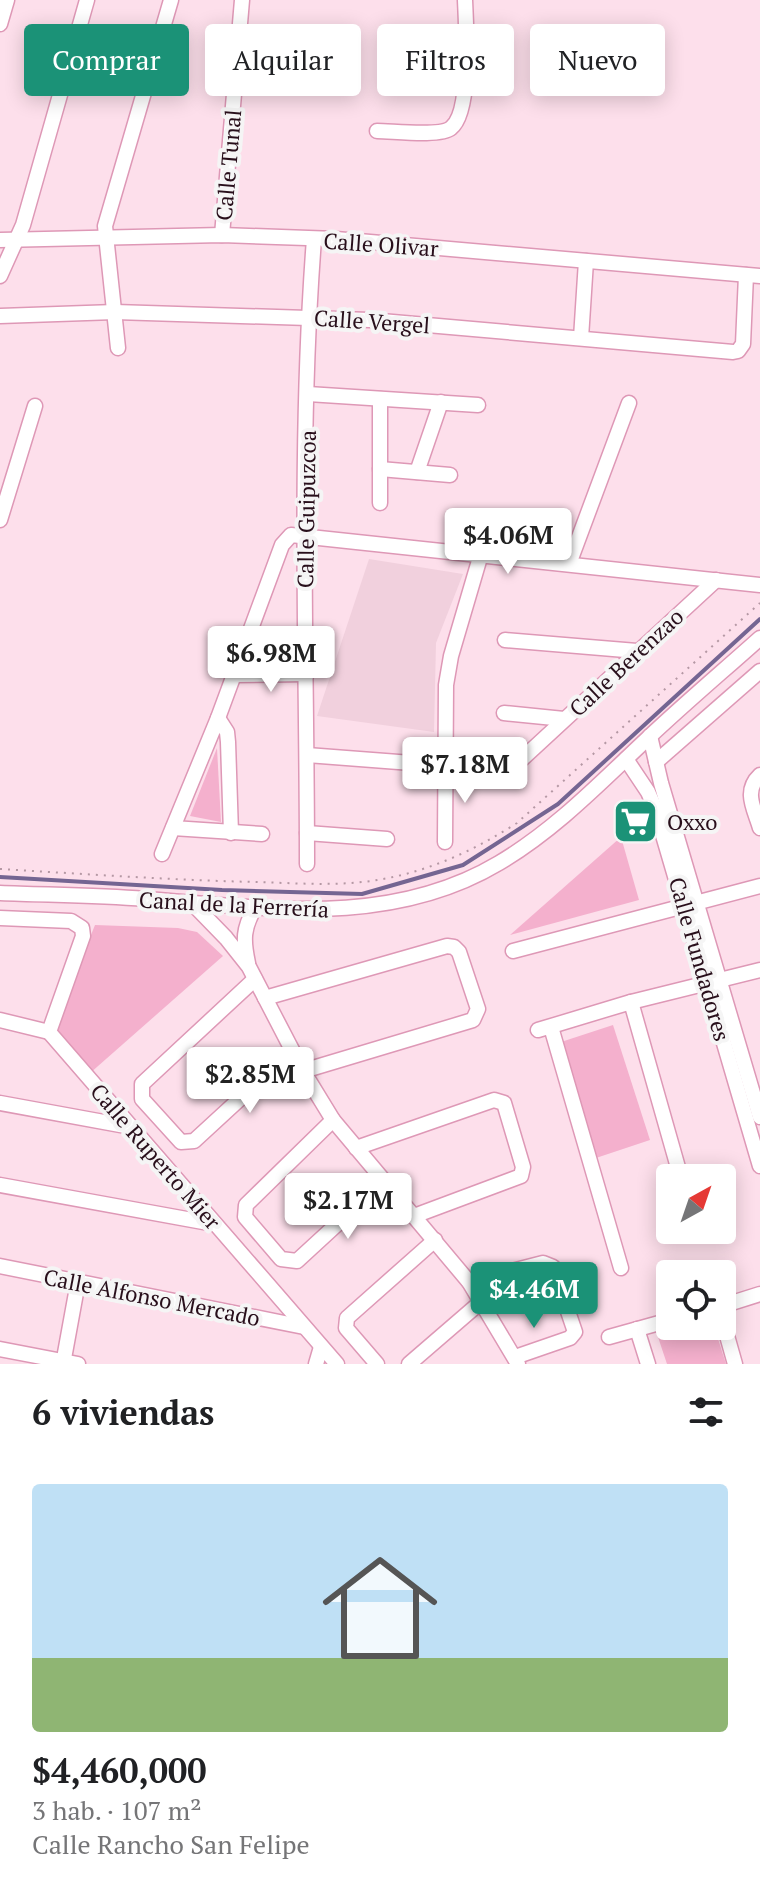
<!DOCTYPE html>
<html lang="es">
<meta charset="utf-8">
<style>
body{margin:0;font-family:"PT Serif",serif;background:#f6f6f6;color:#202124;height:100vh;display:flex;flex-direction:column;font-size:30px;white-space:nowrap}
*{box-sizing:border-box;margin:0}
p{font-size:26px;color:#757577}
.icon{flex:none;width:44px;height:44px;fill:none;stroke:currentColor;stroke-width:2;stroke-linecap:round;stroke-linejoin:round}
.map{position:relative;height:1364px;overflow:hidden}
.details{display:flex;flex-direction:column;background:#fff;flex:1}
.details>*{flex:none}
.guide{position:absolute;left:24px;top:24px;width:712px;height:72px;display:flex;gap:16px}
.needle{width:52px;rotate:40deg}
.fabs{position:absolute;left:656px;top:1164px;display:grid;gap:16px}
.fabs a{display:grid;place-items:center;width:80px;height:80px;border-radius:8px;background:#fff;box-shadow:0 4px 20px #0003;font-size:40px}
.price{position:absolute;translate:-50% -68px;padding:0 18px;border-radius:8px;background:#fff;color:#222;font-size:26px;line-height:52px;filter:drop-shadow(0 2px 4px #0008)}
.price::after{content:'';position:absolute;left:50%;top:48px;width:24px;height:18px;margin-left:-12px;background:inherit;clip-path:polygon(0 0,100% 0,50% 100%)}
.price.on{background:#1b9277;color:#fff}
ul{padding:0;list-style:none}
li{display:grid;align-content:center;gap:16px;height:424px;padding:0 32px}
li span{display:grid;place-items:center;height:248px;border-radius:8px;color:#555}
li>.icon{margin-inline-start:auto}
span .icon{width:144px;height:144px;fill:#fffc;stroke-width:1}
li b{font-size:34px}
h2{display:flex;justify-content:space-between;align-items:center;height:96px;padding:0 32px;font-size:34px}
.pill{padding:0 28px;border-radius:8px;background:#fff;box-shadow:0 4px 20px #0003;font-size:28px;line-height:72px}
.pill.on{background:#1b9277;color:#fff}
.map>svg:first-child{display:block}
</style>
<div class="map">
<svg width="760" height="1364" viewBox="0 0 760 1364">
<rect width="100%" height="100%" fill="#fddfeb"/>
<!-- built -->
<polygon fill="#f1d0dd" points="369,559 463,574 436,643 434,732 317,716"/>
<!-- green -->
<g fill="#f4b0cd">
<polygon points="217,748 221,822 190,816"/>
<polygon points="621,837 639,900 510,935"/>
<polygon points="95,925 178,928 197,932 223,956 89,1074 52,1032"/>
<polygon points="613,1025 650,1140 593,1159 558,1043"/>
<polygon points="695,1326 714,1326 726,1364 667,1364 658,1337"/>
</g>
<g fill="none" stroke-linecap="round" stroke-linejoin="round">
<!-- stream -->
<polyline stroke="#746592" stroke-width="4" points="0,877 222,890 362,894 463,865 558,804 760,619"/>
<defs>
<g id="minor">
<polyline points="0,24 7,0"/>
<path d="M 377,131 C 393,131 440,137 451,128 C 472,112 466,26 465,0"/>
<polyline points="222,235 242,0"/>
<polyline points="0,240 222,235 336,239 760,276"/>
<polyline points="0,276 23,225 87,0"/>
<polyline points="0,316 115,312 370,320 733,352 738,351 743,344 746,275"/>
<polyline points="581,338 586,261"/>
<polyline points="118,348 105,226 171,0"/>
<polyline points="308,394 478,405"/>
<polyline points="380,469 450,475"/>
<polyline points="417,472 441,402"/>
<polyline points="380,503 380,399"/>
<polyline points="0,520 35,406"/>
<polyline points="569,564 629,403"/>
<polyline points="505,640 637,651"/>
<polyline points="234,675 307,674"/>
<polyline points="504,713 564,719"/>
<polyline points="218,718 227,732 228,742 231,833"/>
<polyline points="650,736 661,783 760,1117"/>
<polyline points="307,755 503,770 522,759 716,580"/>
<polyline points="626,759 648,792 655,808 760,1166"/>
<polyline points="656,762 760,671"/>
<path d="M 760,775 C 743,791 754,808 760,828"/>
<polyline points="173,828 262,834"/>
<polyline points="307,833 387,839"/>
<polyline points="445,842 446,685 451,656 481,554"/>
<polyline points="162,854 218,718 282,545 291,535 760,585"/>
<path d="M 307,864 C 307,656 298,447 314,239"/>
<path d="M 0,893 C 48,895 97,895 145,899 C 265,908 390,928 499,863 C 555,830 600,783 647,739 C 684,704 722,672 760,638"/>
<polyline points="192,903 226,938 249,967 303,1071 333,1120 469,1282 518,1364"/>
<polyline points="0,918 71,921 82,928 83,936 49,1032 337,1364"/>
<polyline points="513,951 760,886"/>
<path d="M 248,963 C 243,940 243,928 255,908"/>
<polyline points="255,979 142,1084 142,1099 181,1142 194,1141 292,1051"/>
<polyline points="265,998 447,946 454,947 459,952 478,1009 473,1020 303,1071"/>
<polyline points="631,1002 681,1178"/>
<polyline points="0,1020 49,1032"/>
<polyline points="551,1027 621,1268"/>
<polyline points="538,1030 631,1002 760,970"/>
<polyline points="0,1103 131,1127"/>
<polyline points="333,1120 246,1205 245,1217 281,1259 297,1261 384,1181"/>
<polyline points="356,1148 494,1100 504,1103 523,1167 521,1176 414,1216"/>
<polyline points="0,1185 214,1224"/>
<polyline points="696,1230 697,1234"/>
<polyline points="0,1266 304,1327"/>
<polyline points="469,1282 543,1263 553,1267 575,1332 570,1338 515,1357"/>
<polyline points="722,1306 760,1294"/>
<polyline points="722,1318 735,1364"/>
<polyline points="637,1329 648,1364"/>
<polyline points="609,1337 670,1320"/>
<polyline points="0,1349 78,1364"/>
<polyline points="63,1364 78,1282"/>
<polyline points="316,1364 321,1347"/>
<polyline points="377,1364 346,1328 347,1318 435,1240"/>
<polyline points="409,1364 482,1301"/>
</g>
</defs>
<!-- minor casing -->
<use href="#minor" stroke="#de98b6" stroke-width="17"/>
<!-- path -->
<path stroke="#b598a4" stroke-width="2" stroke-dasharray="2 6" stroke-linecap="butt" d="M 0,869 C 85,874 170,880 255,882 C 297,883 341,887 383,879 C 432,870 475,850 517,823 L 760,603"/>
<!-- minor -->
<use href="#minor" stroke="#fff" stroke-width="14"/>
</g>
<!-- icons -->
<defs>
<symbol id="supermarket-square" viewBox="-11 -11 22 22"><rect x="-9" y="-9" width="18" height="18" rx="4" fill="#1b9277" stroke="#f5f5f5"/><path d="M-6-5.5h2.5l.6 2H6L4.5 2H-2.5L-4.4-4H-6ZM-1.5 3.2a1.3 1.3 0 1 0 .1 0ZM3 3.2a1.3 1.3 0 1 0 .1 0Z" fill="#fff"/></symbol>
</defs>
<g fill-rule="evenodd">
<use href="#supermarket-square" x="610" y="796" width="51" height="51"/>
</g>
<g text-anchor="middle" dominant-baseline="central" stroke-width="8" stroke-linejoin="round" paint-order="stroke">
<!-- street labels -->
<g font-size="22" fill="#280f1b" stroke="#f5f5f5">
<text transform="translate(228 165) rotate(-85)">Calle Tunal</text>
<text transform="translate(381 244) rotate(4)">Calle Olivar</text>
<text transform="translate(372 321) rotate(4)">Calle Vergel</text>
<text transform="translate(306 509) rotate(-89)">Calle Guipuzcoa</text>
<text transform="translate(626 662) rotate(-43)">Calle Berenzao</text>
<text transform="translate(234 904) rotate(3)">Canal de la Ferrería</text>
<text transform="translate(700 959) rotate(74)">Calle Fundadores</text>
<text transform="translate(156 1156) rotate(49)">Calle Ruperto Mier</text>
<text transform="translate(152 1297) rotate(11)">Calle Alfonso Mercado</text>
</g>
<!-- poi labels -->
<g font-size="22" fill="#280f1b" stroke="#f5f5f5" text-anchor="start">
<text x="667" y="821">Oxxo</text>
</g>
</g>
</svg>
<div class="fabs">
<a><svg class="needle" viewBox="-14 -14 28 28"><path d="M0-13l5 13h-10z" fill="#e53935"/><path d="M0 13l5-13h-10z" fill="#757577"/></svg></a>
<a><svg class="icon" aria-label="locate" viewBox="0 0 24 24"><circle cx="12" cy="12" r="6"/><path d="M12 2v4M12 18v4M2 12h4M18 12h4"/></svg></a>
</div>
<b class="price" style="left:508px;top:576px">$4.06M</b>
<b class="price" style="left:271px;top:694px">$6.98M</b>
<b class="price" style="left:465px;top:805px">$7.18M</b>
<b class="price" style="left:250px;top:1115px">$2.85M</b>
<b class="price" style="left:348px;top:1241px">$2.17M</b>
<b class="price on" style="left:534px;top:1330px">$4.46M</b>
<div class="guide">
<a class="pill on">Comprar</a>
<a class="pill">Alquilar</a>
<a class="pill">Filtros</a>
<a class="pill">Nuevo</a>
</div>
</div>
<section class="details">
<h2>6 viviendas<svg class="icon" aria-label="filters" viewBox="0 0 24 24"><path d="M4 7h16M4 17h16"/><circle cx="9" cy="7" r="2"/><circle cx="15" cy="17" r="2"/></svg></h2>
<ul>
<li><span style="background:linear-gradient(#bfe0f5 70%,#8fb573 0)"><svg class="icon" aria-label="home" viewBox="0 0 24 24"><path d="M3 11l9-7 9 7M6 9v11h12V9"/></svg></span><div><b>$4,460,000</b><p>3 hab. · 107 m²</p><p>Calle Rancho San Felipe</p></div></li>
</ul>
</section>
